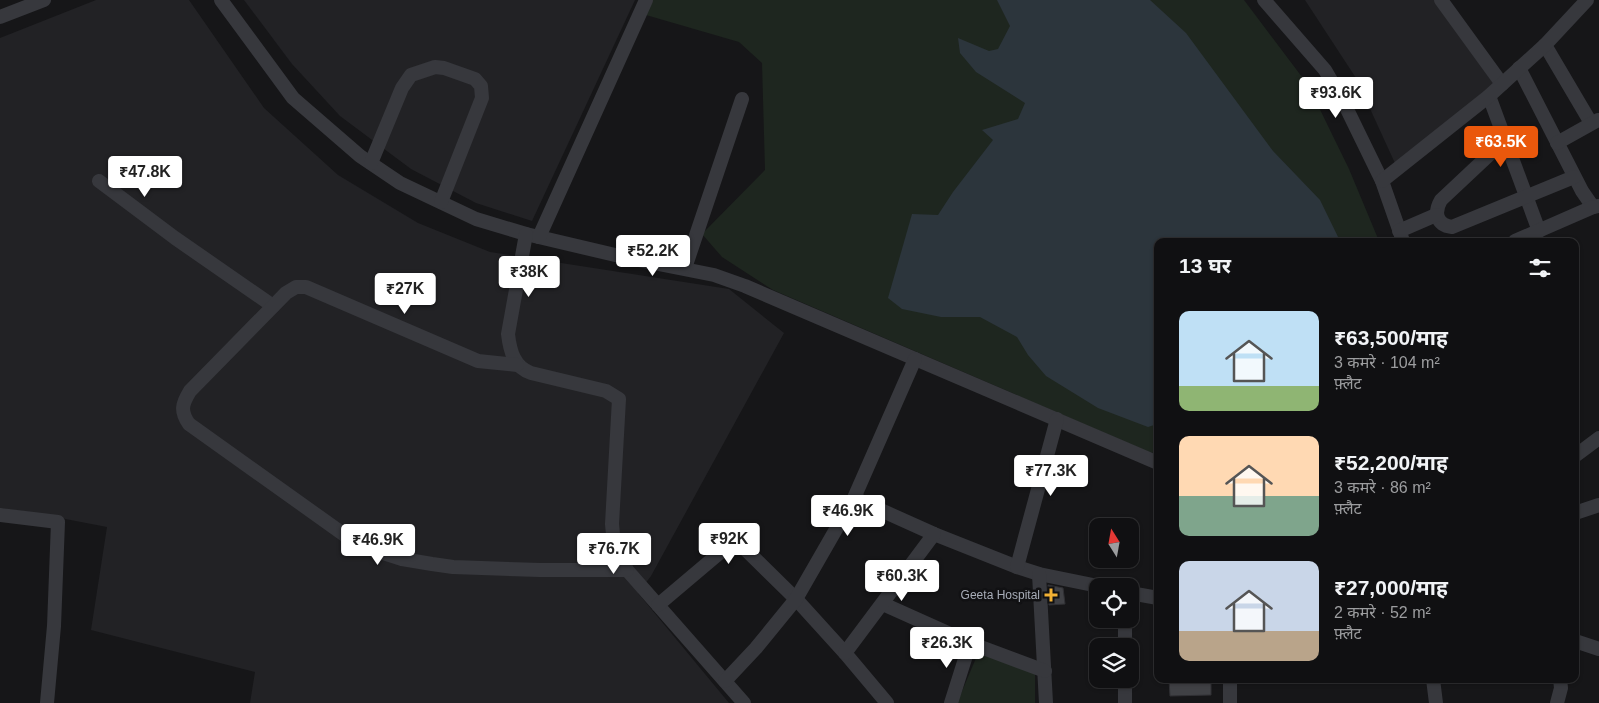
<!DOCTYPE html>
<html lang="hi">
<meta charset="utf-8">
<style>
body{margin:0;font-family:Helvetica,"Noto Sans Devanagari",sans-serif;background:#19191b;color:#f1f3f6;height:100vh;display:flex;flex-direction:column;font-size:19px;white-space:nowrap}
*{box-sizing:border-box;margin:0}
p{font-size:16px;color:#9c9d9f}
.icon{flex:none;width:28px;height:28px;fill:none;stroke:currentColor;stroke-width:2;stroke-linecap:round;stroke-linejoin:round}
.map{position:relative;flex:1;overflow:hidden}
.panel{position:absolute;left:1154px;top:238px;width:425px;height:445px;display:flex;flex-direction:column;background:#101012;border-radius:10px;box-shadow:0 1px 4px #0004,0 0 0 1px #303032}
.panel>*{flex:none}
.needle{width:32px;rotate:349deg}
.fabs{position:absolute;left:1089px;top:518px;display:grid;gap:10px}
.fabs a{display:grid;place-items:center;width:50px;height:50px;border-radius:10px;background:#101012;box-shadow:0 1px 4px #0004,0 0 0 1px #303032;font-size:25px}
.price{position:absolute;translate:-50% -42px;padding:0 11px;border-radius:5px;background:#fff;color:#222;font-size:16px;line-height:32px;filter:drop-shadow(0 1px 2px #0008)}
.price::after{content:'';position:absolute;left:50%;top:30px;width:15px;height:11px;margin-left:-8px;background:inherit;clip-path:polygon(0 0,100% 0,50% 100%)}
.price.selected{background:#ea580c;color:#fff}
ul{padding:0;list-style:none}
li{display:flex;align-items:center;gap:15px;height:125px;padding:0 25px}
li span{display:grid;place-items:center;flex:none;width:140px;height:100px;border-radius:10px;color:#555}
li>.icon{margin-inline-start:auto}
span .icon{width:60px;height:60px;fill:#fffc;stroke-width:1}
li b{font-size:21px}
h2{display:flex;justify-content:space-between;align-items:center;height:60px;padding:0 25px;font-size:21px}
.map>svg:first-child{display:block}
</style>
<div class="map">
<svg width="1599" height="703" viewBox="0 0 1599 703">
<rect width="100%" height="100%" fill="#161618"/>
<!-- built -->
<g fill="#222225">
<polygon points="96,0 189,0 264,108 338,175 418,223 490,252 729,289 784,333 651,576 638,593 729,703 250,703 255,672 91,630 107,527 29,512 0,508 0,38"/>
<polygon points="244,0 635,0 532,221 476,203 411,169 340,116 292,64"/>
<polygon points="1305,0 1434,0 1496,87 1399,172 1356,78"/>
</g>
<!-- green -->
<g fill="#1e261f">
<polygon points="652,0 1244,0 1308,85 1349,169 1379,241 1158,241 1157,454 1149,452 773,290 722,257 702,234 765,170 762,63 739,42 646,15"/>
<polygon points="979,651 1035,670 1035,703 957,703"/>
</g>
<!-- water -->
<polygon fill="#2c353c" points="997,0 1150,0 1186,33 1273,151 1320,200 1340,241 1158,241 1157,424 1148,427 1098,408 1046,376 1028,355 1017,337 980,317 941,317 902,309 888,298 912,214 938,215 953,192 993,140 982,130 1018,119 1025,103 976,72 960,53 958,38 989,51 998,49 1010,26"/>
<!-- building -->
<g fill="#404145" stroke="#303034">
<polygon points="1048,585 1063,588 1065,604 1049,605"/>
<polygon points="1169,679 1211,679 1211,695 1170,696"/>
</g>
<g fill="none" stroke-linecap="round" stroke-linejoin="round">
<!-- minor -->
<g stroke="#37383d" stroke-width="14">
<polyline points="221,0 293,98 360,156 400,183 476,219 526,234 628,258 714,275 745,286 1158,463"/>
<polyline points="1264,0 1325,70 1343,101 1382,181 1403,241"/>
<polyline points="1441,0 1502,84"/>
<polyline points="0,17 44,0"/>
<polyline points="1545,45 1591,123"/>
<polyline points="1519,68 1582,191 1593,207 1599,206"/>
<polyline points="1489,96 1539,231"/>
<path d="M 1506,139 L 1441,200 C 1434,212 1436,225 1452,227 L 1574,177"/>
<polyline points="1557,143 1598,120"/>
<polyline points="371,163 402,88 411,75 435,67 444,68 475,79 481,86 482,98 441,202"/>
<polyline points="99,181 175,238 273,306"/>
<polyline points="1382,181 1489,96 1545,45 1587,0"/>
<polyline points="1399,231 1436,215"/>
<path d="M 526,234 L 508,334 C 510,351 514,367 531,373 L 606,391 L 619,399 L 612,524 L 614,545 L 627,570 L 744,703"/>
<polyline points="539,237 646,0"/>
<polyline points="1515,241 1593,207"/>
<polyline points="685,268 742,99"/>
<path d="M 517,365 L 478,361 L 306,287 L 296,287 L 286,293 L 190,391 C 182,404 180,411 189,424 L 346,536 L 374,550 L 402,559 L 432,564 L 453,567 L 540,570 L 627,570"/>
<polyline points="1575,456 1599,438"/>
<polyline points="854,498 934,534 1017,567 1039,574 1098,586"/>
<polyline points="1575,513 1599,505"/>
<polyline points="0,515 58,522 54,626 47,703"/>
<polyline points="1017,567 1057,419"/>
<polyline points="1039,574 1046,703"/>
<polyline points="1130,593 1158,598"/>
<polyline points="883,604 970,643 1045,671"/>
<polyline points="658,605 729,545 741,545 796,599 845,653 887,703"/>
<polyline points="1575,641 1599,649"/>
<polyline points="1125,646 1125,619"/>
<polyline points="845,653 934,534"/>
<polyline points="1230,679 1230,703"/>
<polyline points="1433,679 1436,703"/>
<polyline points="725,681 756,648 796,599 854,498 915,359"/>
<polyline points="951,703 970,643"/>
<polyline points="1125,703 1125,679"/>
<polyline points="1557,703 1561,688 1560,679"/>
</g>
</g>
<!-- markers -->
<path fill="#f2b134" stroke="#111113" stroke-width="2" d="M1048.5 587.5h5v5h5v5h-5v5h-5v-5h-5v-5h5z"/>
<g text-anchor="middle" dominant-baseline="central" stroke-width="5" stroke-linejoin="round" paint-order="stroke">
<!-- poi labels -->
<g font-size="12" fill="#a8adb8" stroke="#111113" text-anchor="end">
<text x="1040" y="595">Geeta Hospital</text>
</g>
</g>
</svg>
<div class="fabs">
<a><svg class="needle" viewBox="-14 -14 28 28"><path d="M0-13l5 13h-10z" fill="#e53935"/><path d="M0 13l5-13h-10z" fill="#9c9d9f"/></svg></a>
<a><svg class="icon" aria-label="locate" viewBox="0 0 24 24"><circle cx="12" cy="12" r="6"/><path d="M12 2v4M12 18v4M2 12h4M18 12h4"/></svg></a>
<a><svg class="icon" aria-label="layers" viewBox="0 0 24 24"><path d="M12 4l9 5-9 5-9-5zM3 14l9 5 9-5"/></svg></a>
</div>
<b class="price" style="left:1336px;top:119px">₹93.6K</b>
<b class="price selected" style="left:1501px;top:168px">₹63.5K</b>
<b class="price" style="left:145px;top:198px">₹47.8K</b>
<b class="price" style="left:653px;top:277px">₹52.2K</b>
<b class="price" style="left:529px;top:298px">₹38K</b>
<b class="price" style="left:405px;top:315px">₹27K</b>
<b class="price" style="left:1051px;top:497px">₹77.3K</b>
<b class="price" style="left:848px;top:537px">₹46.9K</b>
<b class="price" style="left:729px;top:565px">₹92K</b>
<b class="price" style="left:378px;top:566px">₹46.9K</b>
<b class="price" style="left:614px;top:575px">₹76.7K</b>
<b class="price" style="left:902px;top:602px">₹60.3K</b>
<b class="price" style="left:947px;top:669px">₹26.3K</b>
<section class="panel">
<h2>13 घर<svg class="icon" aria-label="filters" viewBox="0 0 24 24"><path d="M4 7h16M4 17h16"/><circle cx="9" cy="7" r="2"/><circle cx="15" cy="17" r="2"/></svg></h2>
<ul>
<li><span style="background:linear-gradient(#bfe0f5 75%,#8fb573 0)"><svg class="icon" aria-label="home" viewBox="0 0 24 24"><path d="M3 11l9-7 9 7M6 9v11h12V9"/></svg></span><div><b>₹63,500/माह</b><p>3 कमरे · 104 m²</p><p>फ़्लैट</p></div></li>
<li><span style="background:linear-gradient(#ffd9b3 60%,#7fa58c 0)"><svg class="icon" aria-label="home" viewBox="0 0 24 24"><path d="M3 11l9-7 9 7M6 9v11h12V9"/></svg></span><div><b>₹52,200/माह</b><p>3 कमरे · 86 m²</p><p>फ़्लैट</p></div></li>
<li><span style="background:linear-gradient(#c9d6e8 70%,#b9a48a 0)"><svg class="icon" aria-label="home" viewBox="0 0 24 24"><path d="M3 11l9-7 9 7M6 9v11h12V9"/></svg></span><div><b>₹27,000/माह</b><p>2 कमरे · 52 m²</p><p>फ़्लैट</p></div></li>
</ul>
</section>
</div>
